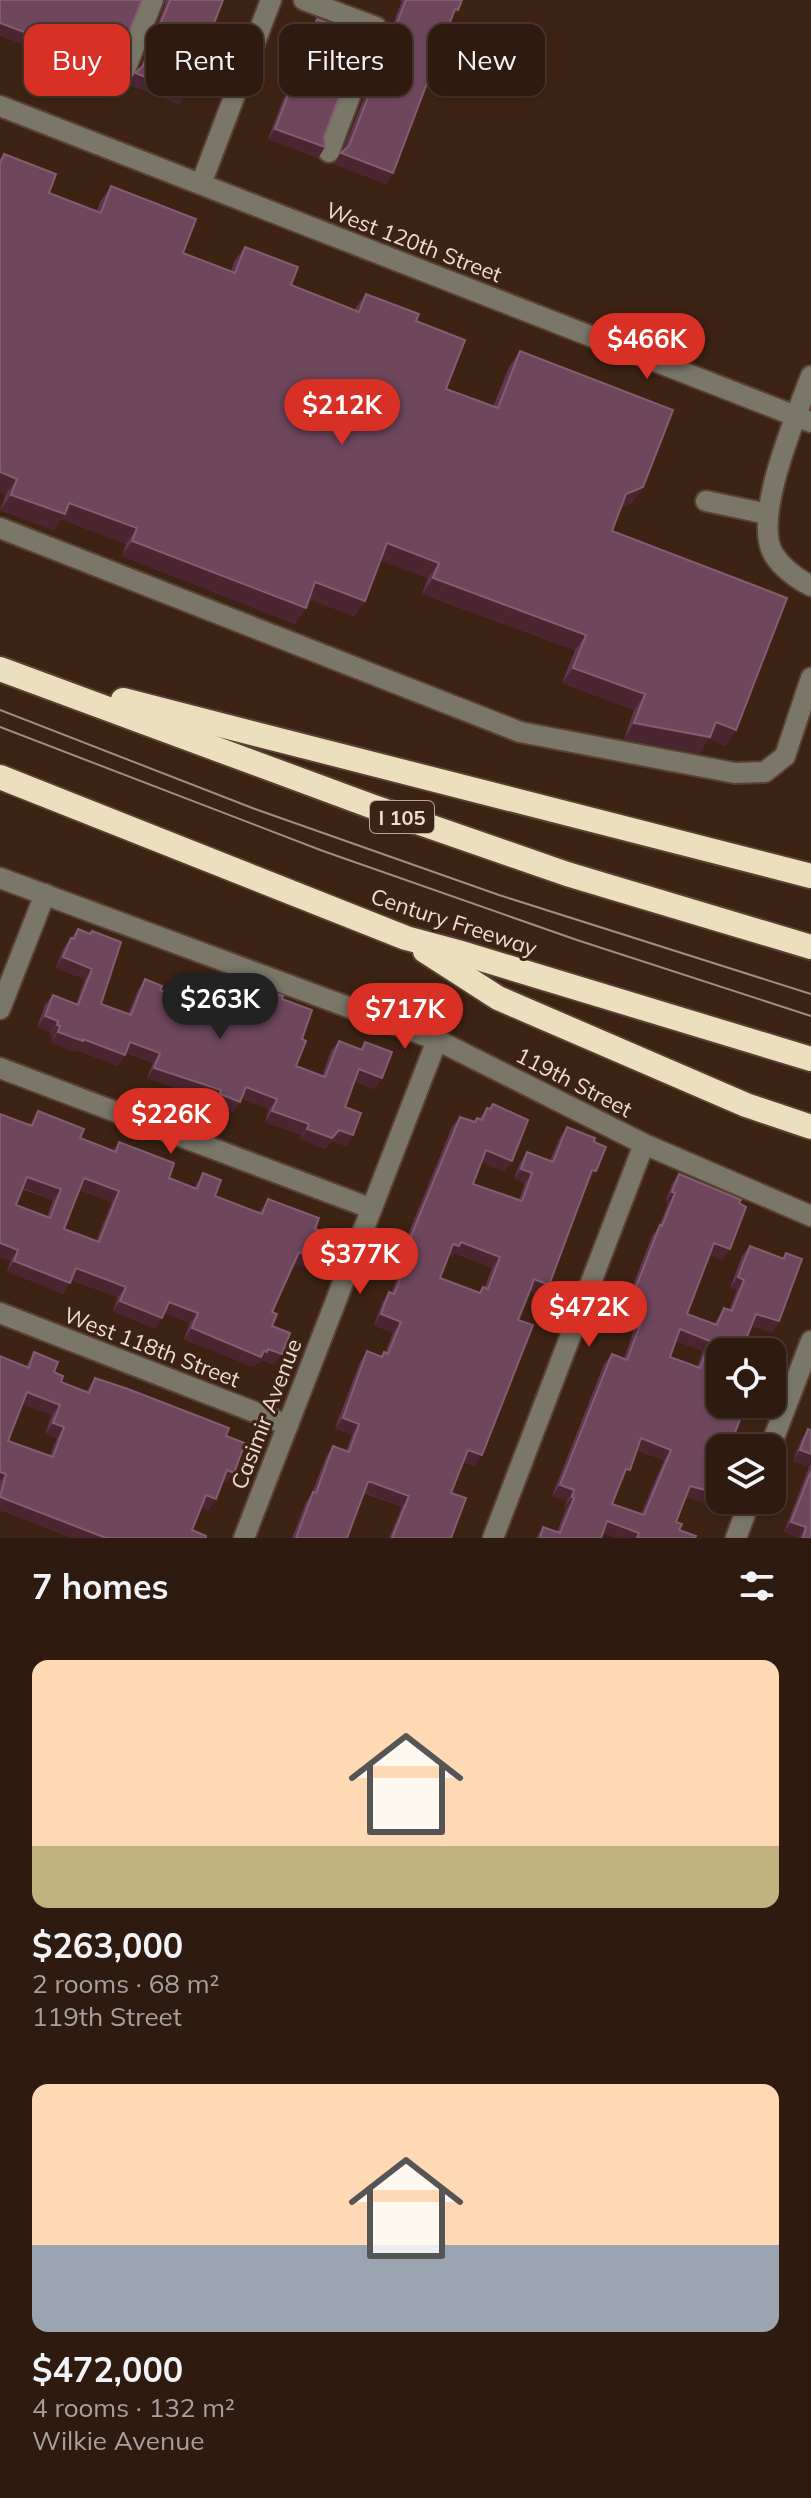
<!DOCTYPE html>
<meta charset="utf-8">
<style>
body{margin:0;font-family:Mulish,sans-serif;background:#3a271d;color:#f1f3f6;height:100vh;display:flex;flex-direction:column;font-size:30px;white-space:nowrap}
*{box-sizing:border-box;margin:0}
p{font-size:26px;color:#a7a19e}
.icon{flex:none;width:44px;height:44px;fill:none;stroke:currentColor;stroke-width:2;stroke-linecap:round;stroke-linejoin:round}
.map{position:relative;height:1538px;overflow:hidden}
.sheet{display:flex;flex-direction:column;background:#2e1a0f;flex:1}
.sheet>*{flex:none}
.banner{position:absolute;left:24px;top:24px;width:764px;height:72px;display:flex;gap:16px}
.controls{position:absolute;left:706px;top:1338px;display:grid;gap:16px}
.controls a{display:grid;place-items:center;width:80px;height:80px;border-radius:16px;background:#2e1a0f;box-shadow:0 2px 6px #0004,0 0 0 2px #49382f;font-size:40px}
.price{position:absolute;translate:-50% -68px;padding:0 18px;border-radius:28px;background:#d93025;color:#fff;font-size:26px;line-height:52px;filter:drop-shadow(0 2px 4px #0008)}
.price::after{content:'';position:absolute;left:50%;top:48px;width:24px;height:18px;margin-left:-12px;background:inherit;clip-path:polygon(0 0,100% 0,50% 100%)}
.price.current{background:#222;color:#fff}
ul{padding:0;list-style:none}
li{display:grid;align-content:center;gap:16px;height:424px;padding:0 32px}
li span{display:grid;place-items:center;height:248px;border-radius:16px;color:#555}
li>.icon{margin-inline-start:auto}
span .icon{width:144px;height:144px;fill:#fffc;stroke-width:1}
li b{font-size:34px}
h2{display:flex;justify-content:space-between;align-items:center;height:96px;padding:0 32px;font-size:34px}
.tag{padding:0 28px;border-radius:16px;background:#2e1a0f;box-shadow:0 2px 6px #0004,0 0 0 2px #49382f;font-size:28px;line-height:72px}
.tag.current{background:#d93025;color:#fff}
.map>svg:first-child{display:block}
</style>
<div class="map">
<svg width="811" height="1538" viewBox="0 0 811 1538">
<rect width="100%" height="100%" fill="#3d2314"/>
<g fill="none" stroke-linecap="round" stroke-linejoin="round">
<defs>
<g id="minor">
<polyline points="304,0 376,27 329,152"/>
<polyline points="124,72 153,0"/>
<polyline points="0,106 811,422"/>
<polyline points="201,184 271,0"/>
<path d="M 811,376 C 797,414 751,519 774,555 C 783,569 796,578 811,586"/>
<polyline points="706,501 768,514"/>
<polyline points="0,528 520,732 735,773 765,772 785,756 811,678"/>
<polyline points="0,878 437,1040 644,1144 811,1216"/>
<polyline points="0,1009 45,894"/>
<polyline points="0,1068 370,1208"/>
<polyline points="0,1313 288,1425"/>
<polyline points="770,1448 811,1341"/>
<polyline points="244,1538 437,1040"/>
<polyline points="493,1538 644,1144"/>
<polyline points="736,1538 750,1500"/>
</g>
<g id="highway">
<polyline points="0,669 371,806 567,874 811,947"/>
<polyline points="123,700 811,876"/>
<polyline points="0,777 406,938 458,952 811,1059"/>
<polyline points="425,951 498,998 746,1105 811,1127"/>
</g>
</defs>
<!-- minor casing -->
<use href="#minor" stroke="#594133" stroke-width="24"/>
<!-- highway casing -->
<use href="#highway" stroke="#594133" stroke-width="28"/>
<!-- minor -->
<use href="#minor" stroke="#7a7668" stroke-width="20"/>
<!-- highway -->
<use href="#highway" stroke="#ebdfbd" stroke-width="24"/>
<!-- tram -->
<g stroke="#a38d82" stroke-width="2">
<polyline points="0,710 255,809 499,895 811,994"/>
<polyline points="0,727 323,851 577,940 811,1016"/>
</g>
</g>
<!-- wall -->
<g fill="#5f354f" fill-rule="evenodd">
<polygon points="164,0 223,0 179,104 128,84 139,71 165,5"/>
<polygon points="399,0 462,0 450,21 393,173 386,184 334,164 343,151 402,1"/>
<polygon points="317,19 325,147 318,158 268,139 310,29"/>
<polygon points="4,154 49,193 97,211 100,202 111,186 183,253 231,271 234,262 245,247 291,285 354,310 366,294 416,321 446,389 493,407 509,367 520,351 643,487 632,503 621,507 612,531 736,730 725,746 709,739 699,753 624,739 634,710 562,683 575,650 422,594 428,578 380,560 365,601 354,616 309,599 295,624 122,556 126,544 61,519 54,530 0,510 6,494 0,492 0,159"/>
<polygon points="78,929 90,934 92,931 101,1004 128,1014 138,990 145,979 160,990 202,1007 207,1000 222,1005 228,991 235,980 282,999 302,1039 296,1066 322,1076 331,1051 339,1041 360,1049 365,1042 382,1078 374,1089 354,1081 345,1107 353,1135 346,1146 332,1141 325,1149 300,1139 302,1135 265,1122 269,1109 241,1098 233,1112 213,1105 214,1101 147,1078 153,1063 126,1053 118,1066 77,1050 75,1052 51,1042 53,1037 49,1036 51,1032 37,1027 45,1005 53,995 76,1004 85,979 56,968 63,949"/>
<path d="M 493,1104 L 512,1161 L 504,1171 L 481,1162 L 473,1184 L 519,1200 L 525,1183 L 514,1179 L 520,1163 L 527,1152 L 550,1161 L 560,1137 L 567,1127 L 594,1142 L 589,1182 L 541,1296 L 530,1291 L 518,1320 L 475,1466 L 463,1462 L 451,1493 L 451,1538 L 389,1538 L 402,1507 L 364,1493 L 347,1538 L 292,1538 L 306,1502 L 312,1493 L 326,1457 L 333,1446 L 346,1451 L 352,1435 L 335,1428 L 360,1362 L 367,1351 L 381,1357 L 384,1352 L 385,1353 L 393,1333 L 374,1325 L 382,1303 L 389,1292 L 391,1293 L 402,1266 L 396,1264 L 452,1127 L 460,1117 L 474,1122 L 477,1118 L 479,1119 L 487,1108 L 489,1109 ZM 454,1253 L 492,1268 L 485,1287 L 483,1287 L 479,1293 L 440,1278 L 449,1255 L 452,1257 Z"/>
<path d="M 38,1111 L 80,1138 L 113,1151 L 119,1142 L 169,1178 L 194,1188 L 203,1173 L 215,1196 L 259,1213 L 268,1199 L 315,1229 L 307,1269 L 294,1263 L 272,1312 L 274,1365 L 262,1360 L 260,1363 L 258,1362 L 254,1367 L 184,1339 L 190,1323 L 164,1313 L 155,1329 L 113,1311 L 118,1297 L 71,1280 L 63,1294 L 7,1271 L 11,1260 L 0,1257 L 0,1114 L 30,1125 ZM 22,1189 L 53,1200 L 47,1217 L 16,1205 ZM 79,1190 L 112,1202 L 96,1241 L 64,1229 Z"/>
<path d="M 679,1174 L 722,1260 L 710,1255 L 687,1314 L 714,1324 L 724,1308 L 729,1310 L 737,1290 L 730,1288 L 742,1256 L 750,1246 L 782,1258 L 786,1253 L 779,1321 L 772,1332 L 752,1326 L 745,1342 L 752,1352 L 713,1492 L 705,1503 L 686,1497 L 676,1522 L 679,1530 L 695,1538 L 616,1538 L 603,1533 L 601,1538 L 536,1538 L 543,1527 L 557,1532 L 566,1509 L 564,1508 L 567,1501 L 552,1496 L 604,1364 L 612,1354 L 624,1358 L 632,1336 L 633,1329 L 618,1324 L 652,1236 L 659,1226 L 668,1204 L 665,1202 L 672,1184 ZM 676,1341 L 703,1351 L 697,1367 L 670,1357 ZM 637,1450 L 664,1460 L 641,1514 L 612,1504 L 621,1480 Z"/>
<path d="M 34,1352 L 54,1372 L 61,1382 L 86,1392 L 95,1378 L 226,1436 L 226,1483 L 223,1482 L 209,1510 L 201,1507 L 192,1530 L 206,1538 L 72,1538 L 0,1510 L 0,1356 L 26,1366 ZM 22,1404 L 52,1415 L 45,1434 L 57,1438 L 50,1455 L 8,1441 Z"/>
<polygon points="808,1429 811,1430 811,1538 799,1538 784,1532 809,1467 793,1461 801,1440"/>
</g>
<!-- shaded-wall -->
<g fill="#4b2631">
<polygon points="0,23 120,68 113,78 0,36"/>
<polygon points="135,73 187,93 179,104 128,84"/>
<polygon points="275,129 325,147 318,158 268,139"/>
<polygon points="341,153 393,173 386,184 334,164"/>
<polygon points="0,472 17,479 6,494 0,492"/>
<polygon points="643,487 632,503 615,510 626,494"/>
<polygon points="11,495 69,503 137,528 126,544 61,519 54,530 0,510"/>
<polygon points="132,541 306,608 295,624 122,556"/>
<polygon points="387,543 439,563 428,578 376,559"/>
<polygon points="433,578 586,635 575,650 422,594"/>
<polygon points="315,582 365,601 354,616 304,598"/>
<polygon points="573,668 645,694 634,710 562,683"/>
<polygon points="716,722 736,730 725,746 709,739 699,753 624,739 634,723"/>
<polygon points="63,957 92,969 85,979 56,968"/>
<polygon points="45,1016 58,1021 51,1032 37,1027"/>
<polygon points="57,1025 60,1026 53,1037 49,1036"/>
<polygon points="58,1032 83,1039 125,1055 118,1066 77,1050 75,1052 51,1042"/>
<polygon points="130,1042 160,1053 153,1063 123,1052"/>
<polygon points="154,1068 221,1090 214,1101 147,1078"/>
<polygon points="359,1069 382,1078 374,1089 351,1080"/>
<polygon points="246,1087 277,1099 269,1109 238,1097"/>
<polygon points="220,1094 240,1102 233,1112 213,1105"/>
<polygon points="272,1111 309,1124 302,1135 265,1122"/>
<polygon points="307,1129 339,1130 353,1135 346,1146 332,1141 325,1149 300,1139"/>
<polygon points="486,1150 512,1161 504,1171 478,1161"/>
<polygon points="521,1169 532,1173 525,1183 514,1179"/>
<polygon points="592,1170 596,1171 589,1182 585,1180"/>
<polygon points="27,1177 61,1189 53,1200 20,1187"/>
<polygon points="84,1178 119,1191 112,1202 77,1189"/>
<polygon points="672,1192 675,1193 668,1204 665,1202"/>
<polygon points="461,1242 500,1257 492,1268 454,1253 452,1257 446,1254 453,1244"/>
<polygon points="0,1243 18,1250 11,1260 0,1257"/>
<polygon points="714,1243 730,1249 722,1260 707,1254"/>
<polygon points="299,1252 315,1258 307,1269 291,1263"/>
<polygon points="404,1253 410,1256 402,1266 396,1264"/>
<polygon points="14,1261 70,1283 63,1294 7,1271"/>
<polygon points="76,1268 126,1287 118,1297 69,1279"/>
<polygon points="738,1277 744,1280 737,1290 730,1288"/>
<polygon points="534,1279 549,1285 541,1296 527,1290"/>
<polygon points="120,1301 162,1318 155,1329 113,1311"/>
<polygon points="169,1302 198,1313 190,1323 161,1312"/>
<polygon points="626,1313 641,1319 633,1329 618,1324"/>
<polygon points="381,1314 401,1322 393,1333 374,1325"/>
<polygon points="756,1314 779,1321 772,1332 749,1325"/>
<polygon points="192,1328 264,1351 268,1349 282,1354 274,1365 262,1360 260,1363 258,1362 254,1367 184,1339"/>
<polygon points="680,1329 710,1341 703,1351 673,1340"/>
<polygon points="27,1392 60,1405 52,1415 19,1403"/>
<polygon points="343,1418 359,1424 352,1435 335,1428"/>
<polygon points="53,1423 64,1427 57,1438 45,1434"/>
<polygon points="641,1438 671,1450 664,1460 634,1448"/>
<polygon points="468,1450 482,1455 475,1466 460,1460"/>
<polygon points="800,1450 811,1454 811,1464 809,1467 793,1461"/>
<polygon points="227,1470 234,1473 226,1483 220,1481"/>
<polygon points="0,1472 6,1474 0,1482"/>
<polygon points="368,1482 371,1482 409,1496 402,1507 364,1492"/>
<polygon points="560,1485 574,1490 567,1501 552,1496"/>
<polygon points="690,1486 713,1492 705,1503 683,1496"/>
<polygon points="206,1495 216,1499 209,1510 198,1506"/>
<polygon points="0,1497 106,1538 72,1538 0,1510"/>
<polygon points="572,1497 574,1498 566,1509 564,1508"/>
<polygon points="607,1521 639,1533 635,1538 616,1538 600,1532"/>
<polygon points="791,1522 806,1527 799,1538 784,1532"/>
</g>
<!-- building -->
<g fill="#6e475d" stroke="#825e70" stroke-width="2" fill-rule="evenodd">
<polygon points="0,0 142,0 119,57 120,68 0,23"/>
<polygon points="170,0 223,0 187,93 135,73 143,66"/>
<polygon points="406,0 462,0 458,10 455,9 393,173 341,153 349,146"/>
<polygon points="317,19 362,36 324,137 325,147 275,129"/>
<polygon points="4,154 56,174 49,193 101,213 111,186 196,219 183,253 235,273 245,247 298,267 291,285 359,312 366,294 419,314 416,321 465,340 446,389 498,408 520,351 673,410 643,487 626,494 612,531 787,598 736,730 716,722 710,737 634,723 645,694 573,668 586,635 433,578 439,563 387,543 365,601 315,582 306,608 132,541 137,528 69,503 65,514 11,495 17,479 0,472 0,164"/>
<polygon points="78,929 90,934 92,931 121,942 101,1004 131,1015 145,979 162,986 160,990 204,1008 207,1000 224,1007 235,980 283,996 282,999 312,1010 302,1039 306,1041 296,1066 325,1077 339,1041 362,1050 365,1042 392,1052 382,1078 359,1069 345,1107 361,1113 353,1135 339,1130 332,1138 307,1129 309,1124 272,1111 277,1099 246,1087 240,1102 220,1094 221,1090 154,1068 160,1053 130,1042 125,1055 83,1039 83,1041 58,1032 60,1026 57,1025 58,1021 45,1016 53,995 78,1005 92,969 63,957 71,938 74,939"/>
<path d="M 493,1104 L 528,1120 L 512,1161 L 486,1150 L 473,1184 L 522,1201 L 532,1173 L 521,1169 L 527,1152 L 553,1162 L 567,1127 L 595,1138 L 594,1142 L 606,1147 L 596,1171 L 592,1170 L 549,1285 L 534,1279 L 531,1288 L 518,1320 L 533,1325 L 482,1455 L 468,1450 L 451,1493 L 466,1498 L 451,1538 L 392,1538 L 409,1496 L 371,1482 L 368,1482 L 347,1538 L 296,1538 L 313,1492 L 316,1493 L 333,1446 L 349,1452 L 359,1424 L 343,1418 L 367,1351 L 382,1357 L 384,1352 L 388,1354 L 401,1322 L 381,1314 L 389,1292 L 394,1294 L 410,1256 L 404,1253 L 460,1117 L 475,1122 L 477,1118 L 482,1120 L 487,1108 L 490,1109 ZM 461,1242 L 500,1257 L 488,1289 L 483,1287 L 480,1293 L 440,1278 L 453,1244 L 459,1246 Z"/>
<path d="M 38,1111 L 84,1129 L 80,1138 L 116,1152 L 119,1142 L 174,1163 L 169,1178 L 197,1189 L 203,1173 L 221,1180 L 215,1196 L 262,1214 L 268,1199 L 319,1218 L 315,1229 L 324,1232 L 315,1258 L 299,1252 L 272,1312 L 277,1314 L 272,1326 L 290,1333 L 282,1354 L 268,1349 L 267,1352 L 264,1351 L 261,1357 L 192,1328 L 198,1313 L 169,1302 L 162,1318 L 120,1301 L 126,1287 L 76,1268 L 70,1283 L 14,1261 L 18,1250 L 0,1243 L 0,1114 L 32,1126 ZM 27,1177 L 61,1189 L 50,1218 L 16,1205 ZM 84,1178 L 119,1191 L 99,1242 L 64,1229 Z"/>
<path d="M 679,1174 L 741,1200 L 739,1203 L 746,1207 L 730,1249 L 714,1243 L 687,1314 L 717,1325 L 724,1308 L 732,1311 L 744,1280 L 738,1277 L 750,1246 L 784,1259 L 786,1253 L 802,1259 L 779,1321 L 756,1314 L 745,1342 L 755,1345 L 752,1352 L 720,1352 L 720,1404 L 746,1404 L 729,1448 L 720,1448 L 720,1473 L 713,1492 L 690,1486 L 676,1522 L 682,1524 L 679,1530 L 696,1536 L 695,1538 L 637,1538 L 639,1533 L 607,1521 L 601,1538 L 540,1538 L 543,1527 L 560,1533 L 574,1498 L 572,1497 L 574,1490 L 560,1485 L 612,1354 L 627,1360 L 640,1325 L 641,1319 L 626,1313 L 660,1225 L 662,1226 L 675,1193 L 672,1192 ZM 680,1329 L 710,1341 L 700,1368 L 670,1357 ZM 641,1438 L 671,1450 L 644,1515 L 612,1504 L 626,1469 L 630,1470 Z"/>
<path d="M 34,1352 L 58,1362 L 54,1372 L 63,1376 L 61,1382 L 89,1393 L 95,1378 L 128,1389 L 229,1428 L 226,1436 L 245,1443 L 234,1473 L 227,1470 L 216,1499 L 206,1495 L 192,1530 L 206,1536 L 206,1538 L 106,1538 L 0,1497 L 6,1474 L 0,1472 L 0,1356 L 29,1368 ZM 27,1392 L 60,1405 L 53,1423 L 64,1427 L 53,1457 L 8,1441 Z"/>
<polygon points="808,1429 811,1430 811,1454 800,1450"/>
<polygon points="811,1471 811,1538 803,1538 806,1527 791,1522"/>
</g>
<g text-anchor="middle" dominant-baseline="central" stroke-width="6" stroke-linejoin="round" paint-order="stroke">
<!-- shield labels -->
<rect fill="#3d2314" stroke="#b9a49a" stroke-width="2" x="370" y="801" width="64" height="32" rx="6"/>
<g font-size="20" font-weight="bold" fill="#eedcd3">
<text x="402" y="817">I 105</text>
</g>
<!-- street labels -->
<g font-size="22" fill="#eedcd3" stroke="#3d2314">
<text transform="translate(414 242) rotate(21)">West 120th Street</text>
<text transform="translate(454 922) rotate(18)">Century Freeway</text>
<text transform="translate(574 1082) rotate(27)">119th Street</text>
<text transform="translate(152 1347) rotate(21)">West 118th Street</text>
<text transform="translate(266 1414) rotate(-69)">Casimir Avenue</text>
</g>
</g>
</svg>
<div class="controls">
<a><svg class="icon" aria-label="locate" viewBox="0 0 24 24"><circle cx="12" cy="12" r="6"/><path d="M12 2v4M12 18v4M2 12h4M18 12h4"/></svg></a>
<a><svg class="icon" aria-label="layers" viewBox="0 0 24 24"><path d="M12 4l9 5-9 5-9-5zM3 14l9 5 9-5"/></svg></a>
</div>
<b class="price" style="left:647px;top:381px">$466K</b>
<b class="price" style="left:342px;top:447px">$212K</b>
<b class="price current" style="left:220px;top:1041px">$263K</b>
<b class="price" style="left:405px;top:1051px">$717K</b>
<b class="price" style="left:171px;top:1156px">$226K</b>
<b class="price" style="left:360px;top:1296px">$377K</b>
<b class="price" style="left:589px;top:1349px">$472K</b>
<div class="banner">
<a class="tag current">Buy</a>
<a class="tag">Rent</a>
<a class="tag">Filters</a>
<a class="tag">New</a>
</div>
</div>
<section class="sheet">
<h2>7 homes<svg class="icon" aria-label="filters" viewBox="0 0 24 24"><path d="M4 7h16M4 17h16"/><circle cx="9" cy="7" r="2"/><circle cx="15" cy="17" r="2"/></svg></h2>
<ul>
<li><span style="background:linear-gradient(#ffd9b3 75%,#c2b280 0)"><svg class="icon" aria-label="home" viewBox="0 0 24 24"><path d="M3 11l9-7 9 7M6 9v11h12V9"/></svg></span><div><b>$263,000</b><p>2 rooms · 68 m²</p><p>119th Street</p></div></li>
<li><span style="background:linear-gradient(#ffd9b3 65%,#9aa5b1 0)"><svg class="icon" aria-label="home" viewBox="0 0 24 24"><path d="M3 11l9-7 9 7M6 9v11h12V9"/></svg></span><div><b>$472,000</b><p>4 rooms · 132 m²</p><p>Wilkie Avenue</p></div></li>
</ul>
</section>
